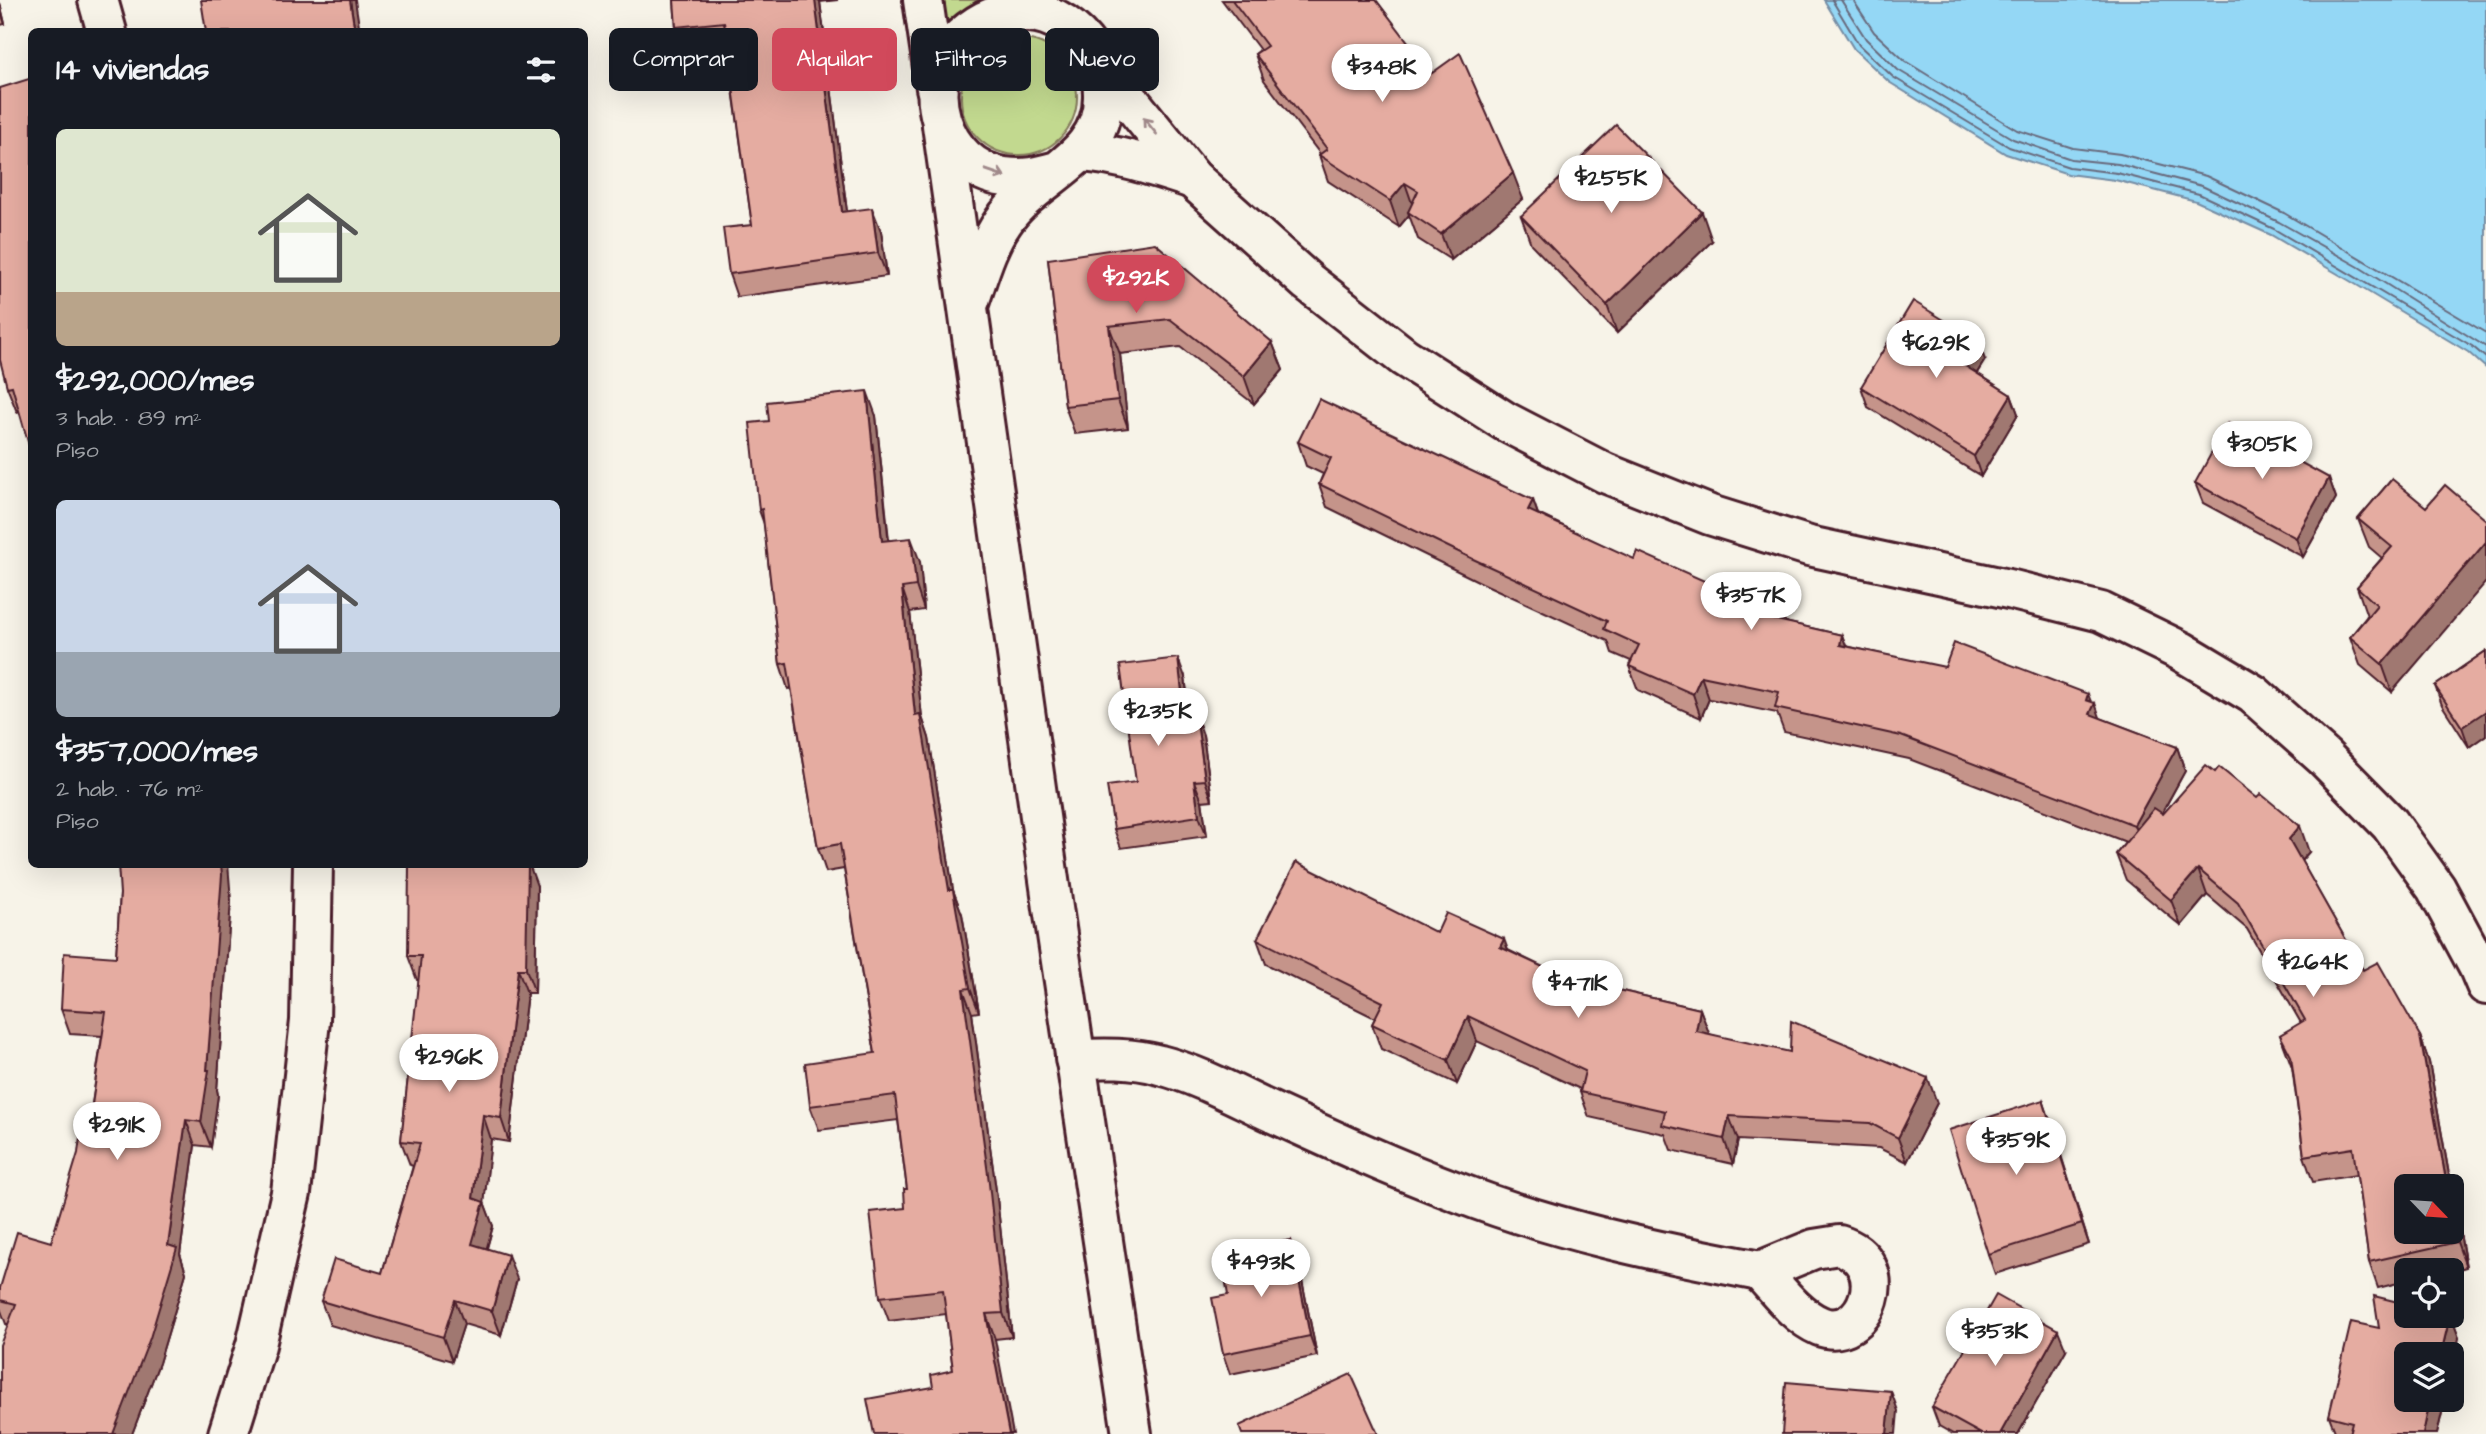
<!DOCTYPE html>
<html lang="es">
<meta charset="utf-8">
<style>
body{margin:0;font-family:"Architects Daughter",sans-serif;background:#20242c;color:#f1f3f6;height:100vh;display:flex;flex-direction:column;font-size:26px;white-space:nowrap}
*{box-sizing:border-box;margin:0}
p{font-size:23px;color:#9ea1a6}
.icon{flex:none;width:38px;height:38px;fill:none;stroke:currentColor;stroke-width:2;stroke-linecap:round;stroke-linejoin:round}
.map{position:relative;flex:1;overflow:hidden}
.side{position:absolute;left:28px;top:28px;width:560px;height:840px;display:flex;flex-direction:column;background:#171b24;border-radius:10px;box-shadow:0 7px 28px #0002}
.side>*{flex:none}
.guide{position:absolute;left:609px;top:28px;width:665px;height:63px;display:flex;gap:14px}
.needle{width:46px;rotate:115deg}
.controls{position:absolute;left:2394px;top:1174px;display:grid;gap:14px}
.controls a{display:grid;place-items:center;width:70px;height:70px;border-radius:10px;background:#171b24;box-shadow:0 7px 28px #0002;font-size:35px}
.price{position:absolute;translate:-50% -60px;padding:0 16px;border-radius:24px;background:#fff;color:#222;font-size:23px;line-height:46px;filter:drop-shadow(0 2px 4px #0008)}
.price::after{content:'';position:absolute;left:50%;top:42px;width:21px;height:16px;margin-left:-10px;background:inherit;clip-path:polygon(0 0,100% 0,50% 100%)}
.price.selected{background:#d1495b;color:#fff}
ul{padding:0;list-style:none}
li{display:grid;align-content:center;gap:14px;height:371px;padding:0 28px}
li span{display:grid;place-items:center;height:217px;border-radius:10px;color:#555}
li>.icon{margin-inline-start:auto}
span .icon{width:126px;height:126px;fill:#fffc;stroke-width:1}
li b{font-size:30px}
h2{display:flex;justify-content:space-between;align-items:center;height:84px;padding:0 28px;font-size:30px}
.pill{padding:0 24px;border-radius:10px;background:#171b24;box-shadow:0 7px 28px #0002;font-size:24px;line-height:63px}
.pill.selected{background:#d1495b;color:#fff}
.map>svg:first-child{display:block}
</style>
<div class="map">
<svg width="2486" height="1434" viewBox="0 0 2486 1434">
<rect width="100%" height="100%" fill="#f7f3e8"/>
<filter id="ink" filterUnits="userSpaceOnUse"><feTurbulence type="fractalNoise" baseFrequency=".0143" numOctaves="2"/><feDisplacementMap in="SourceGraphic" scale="14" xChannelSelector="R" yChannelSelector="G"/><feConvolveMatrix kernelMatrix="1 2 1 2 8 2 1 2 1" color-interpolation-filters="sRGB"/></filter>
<g filter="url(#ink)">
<!-- green -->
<g fill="#c2d98f" stroke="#867c5d" stroke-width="2">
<polygon points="940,0 997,0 956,19 943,21"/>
<circle cx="1019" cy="97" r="58"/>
</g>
<!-- water -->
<polygon fill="#94d7f5" stroke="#768da4" stroke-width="2" points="1824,0 2486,0 2486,368 2468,352 2350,281 2271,235 2196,201 2115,180 2068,174 2006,154 1889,82 1854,49"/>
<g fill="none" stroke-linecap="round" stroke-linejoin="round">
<!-- shore -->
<g stroke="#68697c" stroke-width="2">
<polyline points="1832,0 1859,45 1893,77 2009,147 2069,167 2117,173 2199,194 2274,229 2472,346 2486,358"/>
<polyline points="1841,0 1866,39 1898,70 2013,139 2071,159 2118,164 2202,186 2279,222 2359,267 2486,347"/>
<polyline points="1853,0 1874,32 1905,61 2017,130 2073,148 2120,154 2206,176 2284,213 2486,333"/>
</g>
<defs>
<g id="minor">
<polyline points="98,0 107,32"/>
<polyline points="923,0 936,88"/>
<polyline points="1096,59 1193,179 1308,282 1404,357 1506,422 1605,473 1710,515 1809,546 2013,590 2101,612 2181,651 2253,694 2324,757 2390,824 2436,888 2478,966 2486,985"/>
<polyline points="942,125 1053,908 1132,1434"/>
<path d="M 1082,152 C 1121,155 1156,167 1193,179"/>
<path d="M 970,300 C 979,274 987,245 1003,222 C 1035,174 1105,160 1103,94 C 1103,78 1099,63 1090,50 C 1076,30 1054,13 1029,12 C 1001,11 982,19 962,37 C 914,80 941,169 1005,177 C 1024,180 1039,176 1057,171"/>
<path d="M 1075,1059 C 1104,1058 1132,1057 1160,1065 C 1196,1074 1233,1094 1267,1110 C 1330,1139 1393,1168 1457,1192 C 1554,1230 1658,1252 1760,1271"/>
<path d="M 1839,1245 C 1897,1262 1866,1344 1820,1326 C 1796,1316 1777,1289 1760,1271 L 1814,1249 Z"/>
<polyline points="228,1434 256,1345 291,1193 310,1021 313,864"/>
</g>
</defs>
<!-- minor casing -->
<use href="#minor" stroke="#4a1f2b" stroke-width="44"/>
<!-- minor -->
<use href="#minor" stroke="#f7f3e8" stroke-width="38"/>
</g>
<!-- wall -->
<g fill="#c5948a" stroke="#4a1f2b" stroke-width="2">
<polygon points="674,0 838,0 820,2 847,212 881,231 887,276 737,297 729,274 752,225 727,46 685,50 676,27"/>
<polygon points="1222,0 1376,0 1523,199 1451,260 1418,239 1409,215 1399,227 1328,181 1319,155 1320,154 1264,80 1255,54 1260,50"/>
<polygon points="0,3 5,24 0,25"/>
<polygon points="0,88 19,411 17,412 7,387"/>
<polygon points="1521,216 1712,241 1617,333 1531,244"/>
<polygon points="1048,259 1272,342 1283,370 1254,404 1180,347 1120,354 1128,428 1075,434 1065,406"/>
<polygon points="1985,360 1977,373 2011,395 2018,414 1981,476 1868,407 1861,387"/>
<polygon points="876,416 889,540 920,562 924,610 910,612 922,717 929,738 953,890 962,914 979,1012 972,1013 997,1198 1012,1337 995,1339 933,1387 953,1370 946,1314 889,1321 880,1297 905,1208 907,1189 898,1120 819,1130 810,1106 875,1053 844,869 826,872 818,848 791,688 788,689 780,664 764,524 759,510"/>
<polygon points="1298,442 1533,500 1538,514 1742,612 1842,635 1846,646 2091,702 2100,718 2177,747 2185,771 2162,813 2309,852 2301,861 2363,970 2420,1036 2429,1062 2451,1186 2406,1186 2452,1188 2466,1267 2452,1271 2406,1270 2406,1281 2378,1288 2369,1262 2357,1175 2313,1182 2304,1156 2292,1067 2280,1035 2301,1023 2247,929 2207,895 2181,926 2126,880 2116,854 2126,842 1909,759 1784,732 1777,713 1709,699 1701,718 1638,690 1629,666 1631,661 1612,653 1608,641 1482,583 1327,507 1319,484 1323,474 1306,466"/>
<polygon points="2329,478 2336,498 2303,557 2203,503 2195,483"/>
<polygon points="2392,479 2392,692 2360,665 2350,637 2367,616 2357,587 2382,558 2369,547 2358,519"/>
<polygon points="2486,651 2486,735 2469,747 2442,705 2435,686"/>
<polygon points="1185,677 1190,716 1203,735 1212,800 1202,801 1207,836 1121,848 1114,829"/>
<polygon points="537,886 535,993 527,993 509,1142 491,1139 484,1202 493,1226 487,1248 517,1279 501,1335 464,1324 452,1361 330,1325 321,1301 382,1273 413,1166 410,1165 401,1141 419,980 417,980 408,956"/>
<polygon points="120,894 231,900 217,1090 218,1095 211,1147 195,1145 180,1254 186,1273 159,1363 132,1434 0,1434 8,1324 6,1324 0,1308 0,1288 51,1242 88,1131 102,1036 70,1034 61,1009 116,957"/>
<polygon points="1437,933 1508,950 1566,978 1700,1009 1709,1034 1937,1103 1907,1162 1879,1148 1738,1140 1733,1164 1671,1150 1665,1134 1589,1117 1580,1092 1580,1089 1477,1041 1457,1084 1381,1049 1372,1024 1375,1018 1266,964 1257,939"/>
<polygon points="2043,1100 2089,1244 1995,1274 1988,1254"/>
<polygon points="1298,1260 1317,1356 1230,1374 1223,1354 1228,1295"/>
<polygon points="2451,1316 2459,1338 2406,1400 2445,1400 2437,1434 2336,1434 2329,1416 2379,1328"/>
<polygon points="2066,1350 2018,1434 1953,1434 1939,1426 1932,1407"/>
</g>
<!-- shaded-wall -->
<g fill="#a07871" stroke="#4a1f2b" stroke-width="2">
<polygon points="350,0 355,0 360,32 355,32"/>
<polygon points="815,0 819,0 820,2 850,235 842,212"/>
<polygon points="0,3 5,24 0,10"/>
<polygon points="1513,173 1523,199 1451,260 1441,234"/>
<polygon points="1405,183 1414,209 1408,212 1409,215 1399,227 1390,201"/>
<polygon points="872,208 881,231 887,276 878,253"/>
<polygon points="1702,212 1712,241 1617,333 1607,305"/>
<polygon points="1109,326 1120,354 1128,428 1118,400"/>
<polygon points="1978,341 1985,360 1970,384 1962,364"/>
<polygon points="1272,342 1283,370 1254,404 1244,376"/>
<polygon points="867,391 876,416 891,565 882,541"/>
<polygon points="2011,395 2018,414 1981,476 1974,456"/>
<polygon points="2329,478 2336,498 2303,557 2296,538"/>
<polygon points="1533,500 1541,524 1528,510"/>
<polygon points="911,538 920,562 924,610 916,586"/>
<polygon points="2486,542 2486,582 2392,692 2382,664"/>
<polygon points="902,588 910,612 922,717 929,738 953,890 962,914 979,1012 970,988 949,890 915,715"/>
<polygon points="1736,595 1744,618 1729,609"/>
<polygon points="1842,635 1851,659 1840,645"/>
<polygon points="1178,658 1185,677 1192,736 1185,717"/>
<polygon points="1701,676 1709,699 1701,718 1693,694"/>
<polygon points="2088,694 2093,707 2095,703 2103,726 2099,738 2086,700"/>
<polygon points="2486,710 2486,735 2469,747 2462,727"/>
<polygon points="1196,715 1203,735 1212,800 1205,780"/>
<polygon points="2177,747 2185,771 2142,849 2134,825"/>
<polygon points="1194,781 1202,801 1207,836 1199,816"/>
<polygon points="2300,826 2309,852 2298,864 2289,839"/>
<polygon points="221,864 228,864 231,900 217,1090 218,1095 211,1147 201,1122 207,1070"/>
<polygon points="523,864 529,864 537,886 535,993 526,969"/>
<polygon points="2198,869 2207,895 2181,926 2171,900"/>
<polygon points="1504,939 1513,964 1500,947"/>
<polygon points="518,969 527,993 509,1142 501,1118"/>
<polygon points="963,989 972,1013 997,1198 1012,1337 1003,1313"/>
<polygon points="1700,1009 1709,1033 1705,1056 1696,1031"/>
<polygon points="1468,1016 1477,1041 1457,1084 1448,1060"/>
<polygon points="2420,1036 2429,1062 2451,1186 2447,1186"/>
<polygon points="1928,1078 1937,1103 1907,1162 1898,1138"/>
<polygon points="2043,1100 2050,1120 2089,1244 2082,1224"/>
<polygon points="483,1115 491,1139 484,1205 484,1202 493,1226 481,1268 472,1244 473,1198"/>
<polygon points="1729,1116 1738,1140 1733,1164 1724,1139"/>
<polygon points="186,1120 195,1145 180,1254 186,1273 159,1363 132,1434 113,1434 168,1245"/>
<polygon points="2452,1188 2466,1267 2457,1242 2452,1215"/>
<polygon points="1291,1240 1298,1260 1317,1356 1310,1336"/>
<polygon points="508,1255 517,1279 501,1335 492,1311"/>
<polygon points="455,1300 464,1324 452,1361 443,1337"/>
<polygon points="986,1314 995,1339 1013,1434 1009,1434"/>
<polygon points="2450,1316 2451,1316 2459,1338 2452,1371 2452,1354 2441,1354"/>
<polygon points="2058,1330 2066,1350 2018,1434 2000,1434"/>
<polygon points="1891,1391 1898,1411 1896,1434 1887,1434"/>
<polygon points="2430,1400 2445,1400 2437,1434 2423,1434"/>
</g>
<!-- building -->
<g fill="#e5aca1" stroke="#4a1f2b" stroke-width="2">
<polygon points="201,0 350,0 355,32 206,32"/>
<polygon points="674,0 815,0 842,212 872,208 878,253 729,274 723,228 752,225 724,22 676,27"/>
<polygon points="1232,0 1376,0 1432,73 1460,53 1513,173 1441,234 1408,212 1418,191 1405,183 1390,201 1319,155 1327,149 1255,54 1267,46"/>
<polygon points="32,78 32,456 12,386 7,387 0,360 0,88"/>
<polygon points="1616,125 1702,212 1607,305 1521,216"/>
<polygon points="1155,243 1272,342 1244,376 1170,319 1109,326 1118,400 1065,406 1048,259"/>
<polygon points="1913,301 1978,341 1962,364 2011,395 1974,456 1861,387"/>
<polygon points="867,391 882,541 911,538 916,586 902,588 915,715 920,714 949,890 953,890 970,988 963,989 988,1174 1003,1313 986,1314 1009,1434 874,1434 867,1399 933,1387 931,1375 953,1370 943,1290 880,1297 870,1212 905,1208 904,1189 907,1189 895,1095 810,1106 805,1063 875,1053 840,844 818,848 787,663 780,664 762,509 759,510 750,423 769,421 767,402"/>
<polygon points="1319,399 1533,500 1528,510 1634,559 1637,551 1736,595 1729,609 1842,635 1840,645 1945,667 1954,643 2088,694 2086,700 2095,703 2090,714 2177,747 2134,825 1901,736 1775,708 1779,692 1701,676 1693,694 1629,666 1639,645 1604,629 1607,621 1473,559 1319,484 1331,458 1298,442"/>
<polygon points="2228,423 2329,478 2296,538 2195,483"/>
<polygon points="2392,479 2426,507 2445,485 2486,520 2486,542 2382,664 2350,637 2377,605 2357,587 2392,547 2358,519"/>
<polygon points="2486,651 2486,711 2462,727 2435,686"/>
<polygon points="1178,658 1185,717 1196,715 1205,780 1194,781 1199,816 1114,829 1107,786 1136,782 1120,665"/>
<polygon points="2206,765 2215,772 2219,767 2257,798 2261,794 2300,826 2289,839 2363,970 2378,962 2420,1036 2447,1186 2406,1186 2406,1232 2452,1232 2452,1215 2457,1242 2369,1262 2353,1148 2304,1156 2291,1056 2280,1035 2305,1020 2238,903 2198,869 2171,900 2116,854 2154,808 2163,814"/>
<polygon points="1296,862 1437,933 1446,913 1504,939 1500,947 1566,978 1700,1009 1696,1031 1790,1052 1791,1021 1928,1078 1898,1138 1870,1123 1729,1116 1724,1139 1662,1125 1665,1111 1580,1092 1585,1071 1468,1016 1448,1060 1372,1024 1383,1002 1257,939"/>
<polygon points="118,864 221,864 222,875 207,1070 209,1070 201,1122 186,1120 168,1245 177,1248 150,1338 113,1434 0,1434 0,1345 16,1304 0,1300 0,1288 17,1232 51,1242 78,1153 81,1130 88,1131 106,1012 61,1009 64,953 116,957 120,894"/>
<polygon points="409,864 528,864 526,969 518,969 501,1118 483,1115 473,1198 484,1202 472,1244 508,1255 492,1311 455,1300 443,1337 321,1301 334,1259 382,1273 420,1143 401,1141 421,956 408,956"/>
<polygon points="2043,1100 2082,1224 1988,1254 1949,1130"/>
<polygon points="1291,1240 1310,1336 1223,1354 1212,1298 1228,1295 1221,1255"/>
<polygon points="1996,1295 2058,1330 2000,1434 1981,1434 1932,1407"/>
<polygon points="2374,1296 2406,1304 2406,1316 2450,1316 2441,1354 2406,1354 2406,1400 2430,1400 2423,1434 2349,1434 2352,1422 2329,1416 2351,1322 2379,1328"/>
<polygon points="1351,1374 1378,1434 1242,1434 1239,1426"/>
<polygon points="1786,1382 1891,1391 1887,1434 1782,1434"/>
</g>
<!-- one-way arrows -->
<defs><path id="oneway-shaft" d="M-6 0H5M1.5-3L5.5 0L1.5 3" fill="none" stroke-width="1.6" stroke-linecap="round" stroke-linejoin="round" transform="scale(1.75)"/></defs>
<g stroke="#a0898a">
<use href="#oneway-shaft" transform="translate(1150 126) rotate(-129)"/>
<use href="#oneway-shaft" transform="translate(995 173) rotate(19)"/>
</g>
</g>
</svg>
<div class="controls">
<a><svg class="needle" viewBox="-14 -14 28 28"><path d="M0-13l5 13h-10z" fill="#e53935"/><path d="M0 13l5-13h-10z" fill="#9ea1a6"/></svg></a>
<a><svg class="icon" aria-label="locate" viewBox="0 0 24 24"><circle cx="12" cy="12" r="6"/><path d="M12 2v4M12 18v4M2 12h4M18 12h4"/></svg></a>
<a><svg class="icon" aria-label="layers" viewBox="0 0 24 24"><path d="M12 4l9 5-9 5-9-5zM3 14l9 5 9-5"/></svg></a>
</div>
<b class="price" style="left:1382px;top:104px">$348K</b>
<b class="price" style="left:1611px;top:215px">$255K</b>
<b class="price selected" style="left:1136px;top:315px">$292K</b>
<b class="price" style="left:1936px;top:380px">$629K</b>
<b class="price" style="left:2262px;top:481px">$305K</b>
<b class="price" style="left:1751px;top:632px">$357K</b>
<b class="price" style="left:1158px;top:748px">$235K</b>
<b class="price" style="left:2313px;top:999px">$264K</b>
<b class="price" style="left:1578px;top:1020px">$471K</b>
<b class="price" style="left:449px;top:1094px">$296K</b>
<b class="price" style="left:117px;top:1162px">$291K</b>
<b class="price" style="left:2016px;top:1177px">$359K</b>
<b class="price" style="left:1261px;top:1299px">$493K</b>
<b class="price" style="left:1995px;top:1368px">$353K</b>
<div class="guide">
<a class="pill">Comprar</a>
<a class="pill selected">Alquilar</a>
<a class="pill">Filtros</a>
<a class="pill">Nuevo</a>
</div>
<section class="side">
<h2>14 viviendas<svg class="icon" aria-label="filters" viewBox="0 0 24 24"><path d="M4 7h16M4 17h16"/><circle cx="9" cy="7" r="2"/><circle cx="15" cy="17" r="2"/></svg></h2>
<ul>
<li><span style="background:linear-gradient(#dfe7d0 75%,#b9a48a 0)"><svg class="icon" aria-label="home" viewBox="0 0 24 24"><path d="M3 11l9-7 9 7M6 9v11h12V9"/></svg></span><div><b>$292,000/mes</b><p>3 hab. · 89 m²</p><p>Piso</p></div></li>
<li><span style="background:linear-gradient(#c9d6e8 70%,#9aa5b1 0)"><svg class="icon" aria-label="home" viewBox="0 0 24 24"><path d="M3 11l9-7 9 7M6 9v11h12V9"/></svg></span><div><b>$357,000/mes</b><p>2 hab. · 76 m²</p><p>Piso</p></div></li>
</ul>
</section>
</div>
